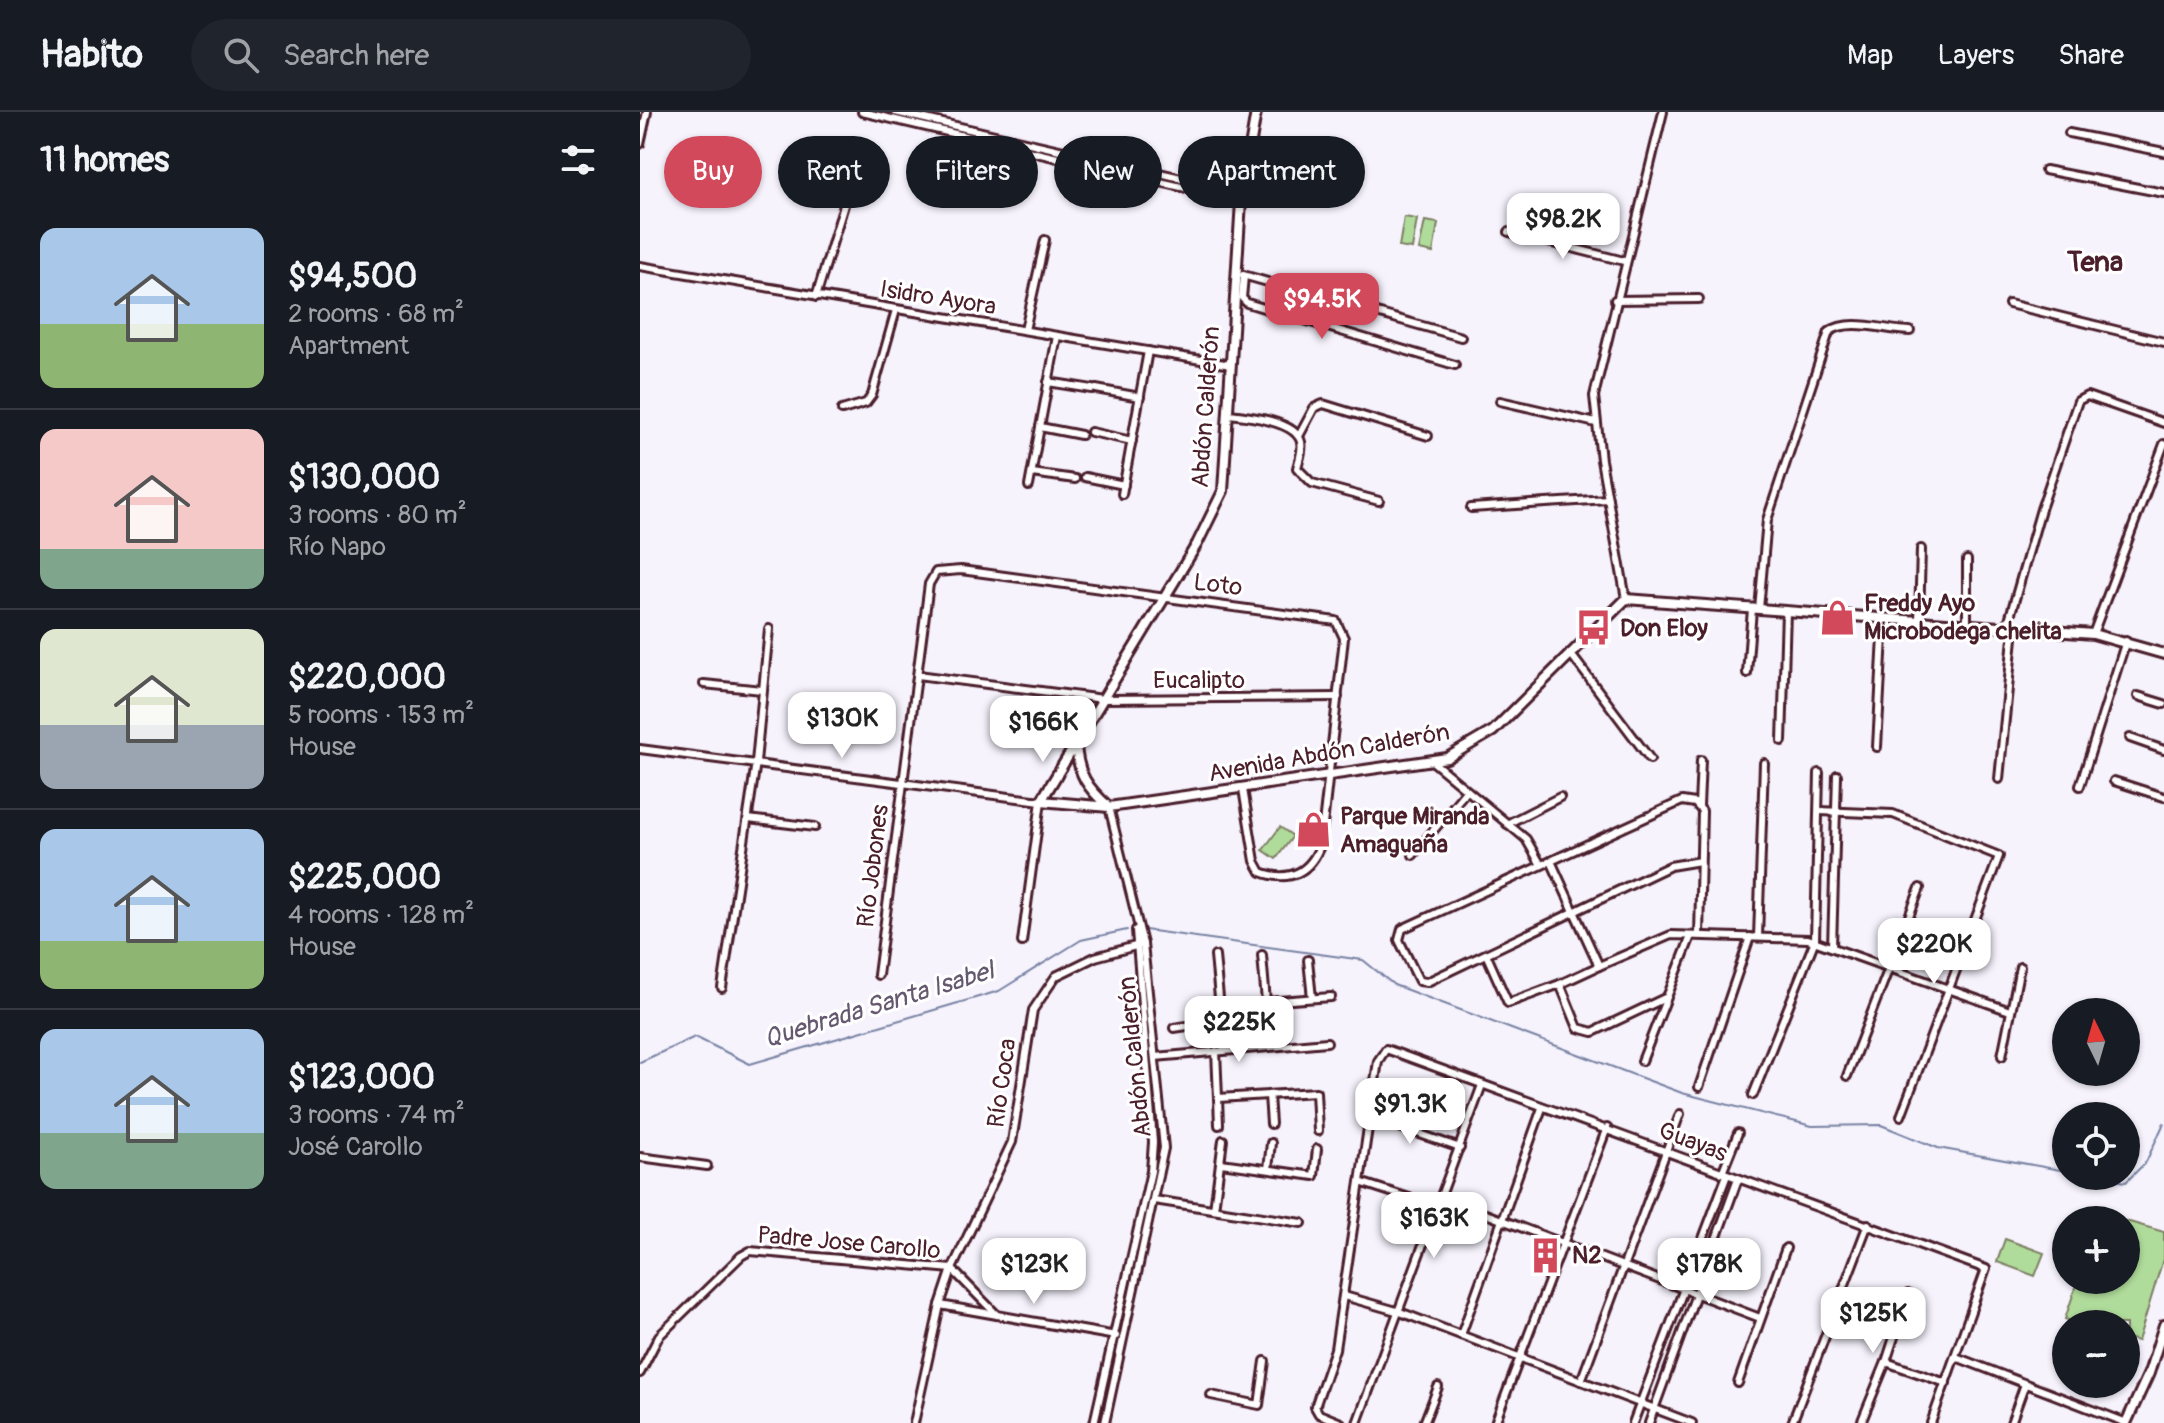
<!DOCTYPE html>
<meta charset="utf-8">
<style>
body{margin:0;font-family:Pangolin,sans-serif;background:#20242c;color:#f1f3f6;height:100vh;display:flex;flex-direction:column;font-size:30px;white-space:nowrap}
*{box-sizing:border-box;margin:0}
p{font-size:26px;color:#9ea1a6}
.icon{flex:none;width:44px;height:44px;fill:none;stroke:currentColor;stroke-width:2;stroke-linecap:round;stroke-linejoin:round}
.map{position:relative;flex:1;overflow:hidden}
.details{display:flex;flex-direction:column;background:#171b24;width:640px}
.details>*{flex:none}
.top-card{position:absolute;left:24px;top:24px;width:760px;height:72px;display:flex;gap:16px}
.needle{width:52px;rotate:355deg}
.controls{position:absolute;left:1412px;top:886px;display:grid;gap:16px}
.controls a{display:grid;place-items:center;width:88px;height:88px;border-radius:50%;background:#171b24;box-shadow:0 2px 6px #0004;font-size:40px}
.price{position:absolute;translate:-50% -68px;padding:0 18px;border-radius:16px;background:#fff;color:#222;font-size:26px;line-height:52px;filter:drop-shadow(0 2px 4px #0008)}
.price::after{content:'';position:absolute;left:50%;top:48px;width:24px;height:18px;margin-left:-12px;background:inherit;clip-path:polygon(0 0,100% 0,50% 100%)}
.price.selected{background:#d1495b;color:#fff}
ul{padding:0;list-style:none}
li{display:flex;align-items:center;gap:24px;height:200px;padding:0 40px}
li+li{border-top:2px solid #363941}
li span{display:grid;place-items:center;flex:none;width:224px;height:160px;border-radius:16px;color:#555}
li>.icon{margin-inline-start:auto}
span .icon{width:96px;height:96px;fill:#fffc;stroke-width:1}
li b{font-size:34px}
h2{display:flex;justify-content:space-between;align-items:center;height:96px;padding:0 40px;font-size:34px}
.tag{padding:0 28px;border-radius:36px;background:#171b24;box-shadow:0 2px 6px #0004;font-size:28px;line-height:72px}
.tag.selected{background:#d1495b;color:#fff}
header{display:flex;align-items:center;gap:48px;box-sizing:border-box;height:112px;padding:0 40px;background:#171b24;border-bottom:2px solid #363941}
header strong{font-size:38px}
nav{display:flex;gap:44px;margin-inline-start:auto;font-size:28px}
.search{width:560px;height:72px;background:#20242c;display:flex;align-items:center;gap:20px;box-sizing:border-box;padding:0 28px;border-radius:44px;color:#9ea1a6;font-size:30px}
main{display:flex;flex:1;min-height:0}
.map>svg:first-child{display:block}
</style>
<header>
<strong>Habito</strong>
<div class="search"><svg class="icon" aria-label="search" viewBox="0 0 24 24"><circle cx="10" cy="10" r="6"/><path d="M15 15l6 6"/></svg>Search here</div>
<nav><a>Map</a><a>Layers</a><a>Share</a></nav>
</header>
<main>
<section class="details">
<h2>11 homes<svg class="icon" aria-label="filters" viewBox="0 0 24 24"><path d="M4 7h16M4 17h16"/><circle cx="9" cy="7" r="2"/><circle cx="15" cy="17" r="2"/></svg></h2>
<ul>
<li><span style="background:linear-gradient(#a9c7e8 60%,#8fb573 0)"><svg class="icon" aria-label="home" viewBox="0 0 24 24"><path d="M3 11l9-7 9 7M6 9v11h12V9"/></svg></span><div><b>$94,500</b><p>2 rooms · 68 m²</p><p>Apartment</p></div></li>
<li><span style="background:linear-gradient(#f6c9c9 75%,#7fa58c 0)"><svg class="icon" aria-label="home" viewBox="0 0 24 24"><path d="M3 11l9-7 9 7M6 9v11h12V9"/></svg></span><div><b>$130,000</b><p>3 rooms · 80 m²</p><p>Río Napo</p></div></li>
<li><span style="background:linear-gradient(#dfe7d0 60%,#9aa5b1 0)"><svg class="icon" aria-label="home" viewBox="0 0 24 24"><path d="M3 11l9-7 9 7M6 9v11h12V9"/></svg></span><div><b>$220,000</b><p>5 rooms · 153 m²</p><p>House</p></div></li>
<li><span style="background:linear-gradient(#a9c7e8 70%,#8fb573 0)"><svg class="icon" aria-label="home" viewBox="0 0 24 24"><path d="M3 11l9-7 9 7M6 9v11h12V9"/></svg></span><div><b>$225,000</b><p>4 rooms · 128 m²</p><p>House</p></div></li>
<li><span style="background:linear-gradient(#a9c7e8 65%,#7fa58c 0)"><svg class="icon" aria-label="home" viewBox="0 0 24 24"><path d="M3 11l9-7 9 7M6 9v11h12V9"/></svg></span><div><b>$123,000</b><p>3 rooms · 74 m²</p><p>José Carollo</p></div></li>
</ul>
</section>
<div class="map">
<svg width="1524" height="1311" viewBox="0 0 1524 1311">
<rect width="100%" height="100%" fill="#f6f3fd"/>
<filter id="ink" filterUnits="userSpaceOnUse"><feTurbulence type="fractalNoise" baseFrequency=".0125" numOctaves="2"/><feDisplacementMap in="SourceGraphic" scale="16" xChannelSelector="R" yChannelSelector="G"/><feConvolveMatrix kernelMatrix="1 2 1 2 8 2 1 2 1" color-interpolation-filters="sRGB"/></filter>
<g filter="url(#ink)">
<!-- garden -->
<g fill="#b0dc9b" stroke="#7d7e63" stroke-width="2">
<polygon points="764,105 777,107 772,137 759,135"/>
<polygon points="785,109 798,111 793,141 779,138"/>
<polygon points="640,715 653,724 636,747 623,738"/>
<polygon points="1486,1109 1524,1120 1524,1144 1498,1229 1486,1226 1486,1212 1440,1212 1425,1207 1438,1168 1486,1168"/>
<polygon points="1365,1127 1404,1141 1395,1164 1357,1150"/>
</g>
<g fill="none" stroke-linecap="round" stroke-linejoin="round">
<!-- stream -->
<g stroke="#7882a2" stroke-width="2">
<polyline points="505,818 723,848 754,873 1042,981 1172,1014 1241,1013 1298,1036 1426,1059"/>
<polyline points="0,950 55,925 110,952 359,879 441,828 487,818"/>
<polyline points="1453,1064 1486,1070 1506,1050 1524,1011"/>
</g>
<defs>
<g id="minor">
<polyline points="222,0 601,89"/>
<polyline points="255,0 602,80"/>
<polyline points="1429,21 1524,40"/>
<polyline points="0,32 7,0"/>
<polyline points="1405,58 1524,81"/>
<polyline points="342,80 351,32"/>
<polyline points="869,120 984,149"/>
<polyline points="0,154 591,253"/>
<polyline points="603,163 821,225"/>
<polyline points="604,164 602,186 607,191 815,253"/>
<polyline points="176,185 204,93"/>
<polyline points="975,188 1059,187"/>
<polyline points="1369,192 1524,230"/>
<polyline points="385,218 405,128"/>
<polyline points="408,270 452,277"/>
<polyline points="456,277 500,285"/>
<polyline points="860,289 956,311"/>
<polyline points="202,298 226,291 232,283 256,198"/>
<path d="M 589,302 C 608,304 656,309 661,330 C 663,338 659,348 657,356 L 672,371 L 739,389"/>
<polyline points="400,315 441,323"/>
<polyline points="451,320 492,329"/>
<polyline points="659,324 674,296 683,292 788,324"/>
<polyline points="392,361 435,367"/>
<polyline points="445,365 484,373"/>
<polyline points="389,374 417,224"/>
<polyline points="482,382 508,239"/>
<polyline points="831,396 968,387"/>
<polyline points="1327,448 1327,512"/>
<polyline points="986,487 961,348 954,284 1023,0"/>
<path d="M 1119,497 L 1127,408 L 1189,220 C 1208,205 1248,219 1270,219"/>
<polyline points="1279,509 1281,437"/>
<polyline points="1367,515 1401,397 1438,289 1447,284 1524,311"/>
<polyline points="1453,522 1524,332"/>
<polyline points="930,541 1010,647"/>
<polyline points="1107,561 1112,497"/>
<polyline points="278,563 463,587 698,585"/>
<polyline points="64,572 122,578"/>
<polyline points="1498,584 1524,592"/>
<polyline points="1490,626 1524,638"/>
<polyline points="1142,629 1146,499"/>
<polyline points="1237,635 1244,506"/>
<polyline points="0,637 401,689 382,830"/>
<polyline points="792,649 886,727 901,753"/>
<polyline points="1359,667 1374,516"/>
<polyline points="1474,669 1524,685"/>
<polyline points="1440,674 1486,529"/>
<polyline points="1059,694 1061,648"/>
<polyline points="1179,699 1253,702 1359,744 1261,1004"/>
<polyline points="108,707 175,715"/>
<polyline points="867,712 920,685"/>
<polyline points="773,743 826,679"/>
<polyline points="911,749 959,854 920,872 938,916 953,920 1025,886"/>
<polyline points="1059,823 1062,699 1055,691 1042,689 762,817 759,828 779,869 787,870 1030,754 1060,749"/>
<polyline points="1118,825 1124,651"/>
<polyline points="1192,835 1197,663"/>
<polyline points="622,843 626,890"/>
<polyline points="575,844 584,938"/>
<polyline points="847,844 868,891 920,872"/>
<polyline points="668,848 672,886"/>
<polyline points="959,854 1031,823 1168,827 1370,899"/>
<path d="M 238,863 L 289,472 L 296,460 L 321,458 L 696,509 L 704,526 L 681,731 C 671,760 650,771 621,760 L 615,749 L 603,677"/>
<polyline points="82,876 116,650 129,517"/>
<polyline points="534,916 581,909"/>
<polyline points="629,934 626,890 691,885"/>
<polyline points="576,939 578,986 676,980 678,1019"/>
<polyline points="1362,944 1380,855"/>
<polyline points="515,945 687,930"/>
<polyline points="1002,949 1051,824"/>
<polyline points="1207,964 1280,776"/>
<polyline points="1059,975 1110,825"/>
<polyline points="629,983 631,1012"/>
<polyline points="1113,983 1175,828 1179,661"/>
<polyline points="578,986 579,1013"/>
<polyline points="731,1005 820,1036"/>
<polyline points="0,1045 67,1054"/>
<polyline points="581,1051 674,1064 677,1037"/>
<polyline points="628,1057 631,1031"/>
<polyline points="1082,1061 1098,1021"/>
<polyline points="723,1071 797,1095"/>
<polyline points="801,1085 1120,1206"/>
<polyline points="514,1088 662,1111"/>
<polyline points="574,1097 583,1028"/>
<polyline points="704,1184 760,1200 1052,1311"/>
<polyline points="300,1193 476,1224"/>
<polyline points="821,1223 902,996"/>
<polyline points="1316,1245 1487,1311"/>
<polyline points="1246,1250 1306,1271"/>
<polyline points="0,1261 19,1224 101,1144 110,1139 312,1157 357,1203"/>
<polyline points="941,1269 1040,1002"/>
<polyline points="1098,1271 1146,1136"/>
<polyline points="571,1283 619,1293 625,1249"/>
<polyline points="274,1311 300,1193 312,1157 372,1030 393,898 416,864 455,845 503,832"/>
<polyline points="454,1311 511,1059 513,1030 496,818"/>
<polyline points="465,1311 524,1036 503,832 469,695"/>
<polyline points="701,1311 679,1302 675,1295 695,1237 738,949 746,937 1346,1157 1291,1311"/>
<polyline points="717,1311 842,973"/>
<polyline points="784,1311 798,1275"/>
<polyline points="855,1311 967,1016"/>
<polyline points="993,1311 1087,1063"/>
<polyline points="1009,1311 1098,1067"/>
<polyline points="1152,1311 1228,1112"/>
<polyline points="1221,1311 1246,1250 1268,1182"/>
<polyline points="1371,1311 1385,1272"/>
</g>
<g id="tertiary">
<polyline points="616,0 601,89 583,379 557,432 401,689 469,695 807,646 853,619 986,487 1453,522 1524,542"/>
<path d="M 436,633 C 438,662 447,676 469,695"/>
<polyline points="1486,1311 1509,1261 1524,1213"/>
</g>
</defs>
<!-- minor casing -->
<use href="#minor" stroke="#4a1f2b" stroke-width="12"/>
<!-- tertiary casing -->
<use href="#tertiary" stroke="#4a1f2b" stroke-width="14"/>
<!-- minor -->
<use href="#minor" stroke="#fff" stroke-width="6"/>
<!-- tertiary -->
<use href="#tertiary" stroke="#fff" stroke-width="8"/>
</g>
</g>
<!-- icons -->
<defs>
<symbol id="shop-bare" viewBox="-9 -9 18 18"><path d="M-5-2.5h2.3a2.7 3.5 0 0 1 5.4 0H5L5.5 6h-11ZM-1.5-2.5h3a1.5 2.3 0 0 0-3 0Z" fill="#d1495b" stroke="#fff" stroke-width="2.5" paint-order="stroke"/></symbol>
<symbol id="bus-bare" viewBox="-9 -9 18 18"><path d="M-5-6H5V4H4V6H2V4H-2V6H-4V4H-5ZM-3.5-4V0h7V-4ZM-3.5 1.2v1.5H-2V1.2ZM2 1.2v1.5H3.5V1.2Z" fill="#d1495b" stroke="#fff" stroke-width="2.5" paint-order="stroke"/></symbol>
<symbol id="building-bare" viewBox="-9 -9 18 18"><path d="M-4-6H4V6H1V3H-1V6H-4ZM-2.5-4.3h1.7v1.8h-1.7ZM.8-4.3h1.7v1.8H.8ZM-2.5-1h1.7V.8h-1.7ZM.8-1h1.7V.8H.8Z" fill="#d1495b" stroke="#fff" stroke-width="2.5" paint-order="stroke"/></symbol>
</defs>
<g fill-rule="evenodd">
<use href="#shop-bare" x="1172" y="480" width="51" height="51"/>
<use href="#bus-bare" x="928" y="490" width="51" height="51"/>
<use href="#shop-bare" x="648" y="692" width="51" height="51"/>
<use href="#building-bare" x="880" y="1118" width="51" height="51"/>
</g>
<g text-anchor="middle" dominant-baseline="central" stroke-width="6" stroke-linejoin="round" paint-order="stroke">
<!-- street labels -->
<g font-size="24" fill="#4a1f2b" stroke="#fff">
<text transform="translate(298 186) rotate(9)">Isidro Ayora</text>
<text transform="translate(566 295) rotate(-86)">Abdón Calderón</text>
<text transform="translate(578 473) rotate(7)">Loto</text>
<text x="559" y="568">Eucalipto</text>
<text transform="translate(689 641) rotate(-10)">Avenida Abdón Calderón</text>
<text transform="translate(233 754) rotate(-83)">Río Jobones</text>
<text transform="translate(495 945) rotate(-96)">Abdón Calderón</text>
<text transform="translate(362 971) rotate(-82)">Río Coca</text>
<text transform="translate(1053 1030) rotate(21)">Guayas</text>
<text transform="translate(209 1131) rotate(5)">Padre Jose Carollo</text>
</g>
<!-- poi labels -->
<g font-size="24" font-weight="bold" fill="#4a1f2b" stroke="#fff" text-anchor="start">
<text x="1224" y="491">Freddy Ayo<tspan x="1224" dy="28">Microbodega chelita</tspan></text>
<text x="980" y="516">Don Eloy</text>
<text x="700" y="704">Parque Miranda<tspan x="700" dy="28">Amaguaña</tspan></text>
<text x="932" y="1143">N2</text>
</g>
<!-- water labels -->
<g font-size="26" font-style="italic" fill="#655970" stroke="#fff">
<text transform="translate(239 893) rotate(-17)">Quebrada Santa Isabel</text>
</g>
<!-- quarter labels -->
<g font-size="28" font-weight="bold" fill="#4a1f2b" stroke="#fff">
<text x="1455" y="150">Tena</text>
</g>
</g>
</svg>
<div class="controls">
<a><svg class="needle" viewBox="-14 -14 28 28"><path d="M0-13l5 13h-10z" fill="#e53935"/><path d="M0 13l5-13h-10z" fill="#9ea1a6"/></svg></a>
<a><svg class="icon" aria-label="locate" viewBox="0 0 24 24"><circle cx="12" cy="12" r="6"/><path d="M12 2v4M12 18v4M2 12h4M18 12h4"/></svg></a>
<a>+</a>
<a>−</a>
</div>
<b class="price" style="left:923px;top:149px">$98.2K</b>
<b class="price selected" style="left:682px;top:229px">$94.5K</b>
<b class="price" style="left:202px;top:648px">$130K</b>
<b class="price" style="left:403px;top:652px">$166K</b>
<b class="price" style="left:1294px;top:874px">$220K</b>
<b class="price" style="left:599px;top:952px">$225K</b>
<b class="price" style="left:770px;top:1034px">$91.3K</b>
<b class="price" style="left:794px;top:1148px">$163K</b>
<b class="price" style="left:394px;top:1194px">$123K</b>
<b class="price" style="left:1069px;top:1194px">$178K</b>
<b class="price" style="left:1233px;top:1243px">$125K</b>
<div class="top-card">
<a class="tag selected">Buy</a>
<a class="tag">Rent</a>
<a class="tag">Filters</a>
<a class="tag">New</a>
<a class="tag">Apartment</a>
</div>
</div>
</main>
